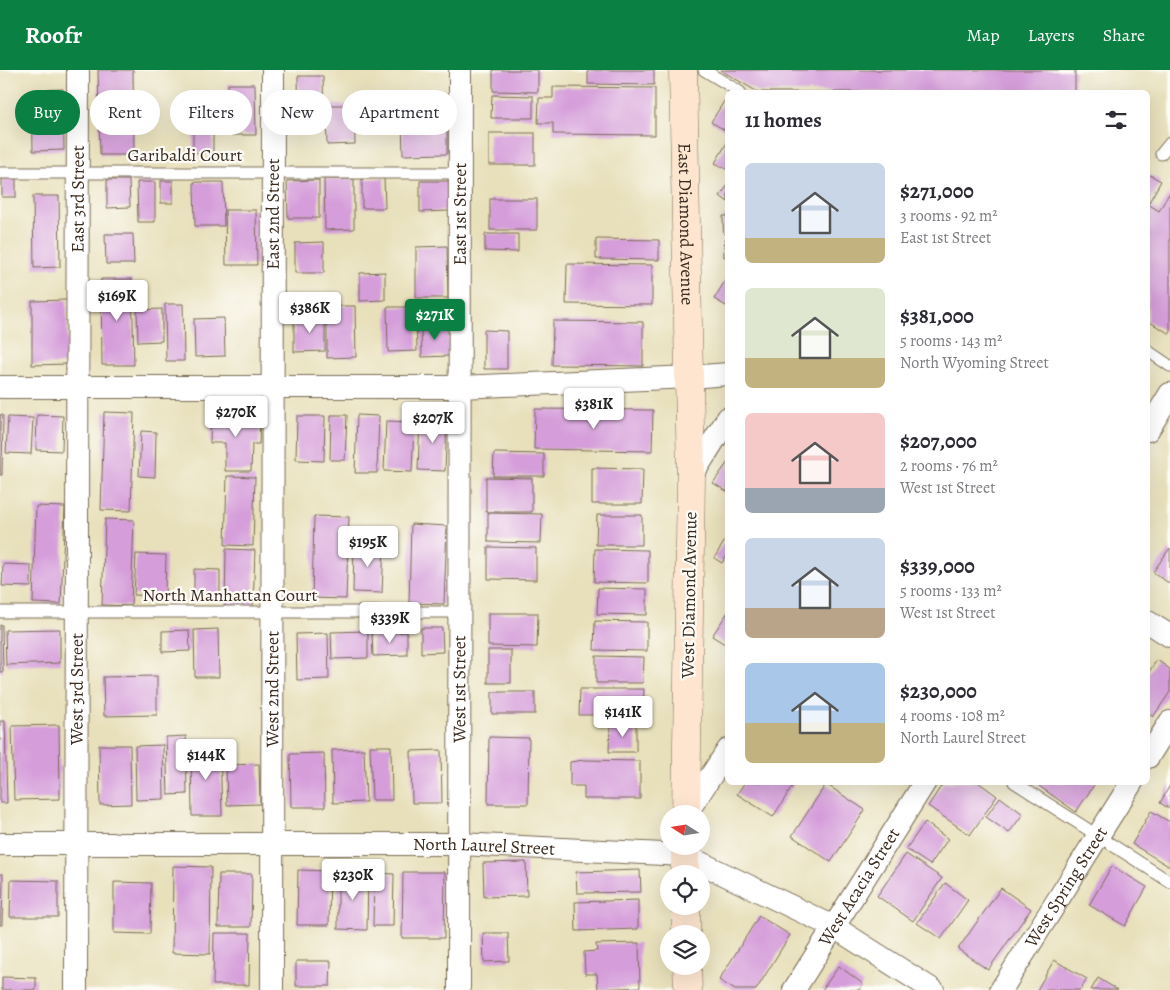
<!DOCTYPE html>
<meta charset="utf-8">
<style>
body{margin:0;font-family:Alegreya,serif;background:#f2f2f3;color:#2b2b33;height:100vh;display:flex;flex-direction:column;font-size:19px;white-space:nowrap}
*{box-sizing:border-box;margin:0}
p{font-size:16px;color:#7c7c81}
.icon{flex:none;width:28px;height:28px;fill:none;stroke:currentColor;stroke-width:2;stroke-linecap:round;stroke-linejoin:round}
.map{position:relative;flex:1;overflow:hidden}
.side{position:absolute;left:725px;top:20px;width:425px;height:695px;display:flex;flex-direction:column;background:#fff;border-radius:8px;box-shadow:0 5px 20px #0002}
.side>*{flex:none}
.banner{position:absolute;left:15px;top:20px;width:475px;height:45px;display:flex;gap:10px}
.needle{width:32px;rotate:282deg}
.fabs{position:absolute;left:660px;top:735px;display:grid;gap:10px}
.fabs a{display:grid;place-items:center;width:50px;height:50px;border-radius:50%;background:#fff;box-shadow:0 5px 20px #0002;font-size:25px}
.price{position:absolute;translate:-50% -42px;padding:0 11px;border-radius:5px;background:#fff;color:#222;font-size:16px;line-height:32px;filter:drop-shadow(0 1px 2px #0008)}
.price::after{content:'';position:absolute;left:50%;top:30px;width:15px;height:11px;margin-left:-8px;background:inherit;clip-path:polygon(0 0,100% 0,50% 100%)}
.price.current{background:#0b8043;color:#fff}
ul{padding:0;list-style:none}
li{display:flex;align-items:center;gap:15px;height:125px;padding:0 20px}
li span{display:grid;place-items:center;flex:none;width:140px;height:100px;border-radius:8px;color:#555}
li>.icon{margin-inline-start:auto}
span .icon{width:60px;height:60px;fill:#fffc;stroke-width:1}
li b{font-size:21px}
h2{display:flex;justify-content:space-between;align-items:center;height:60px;padding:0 20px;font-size:21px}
.pill{padding:0 18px;border-radius:22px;background:#fff;box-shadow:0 5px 20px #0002;font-size:18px;line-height:45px}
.pill.current{background:#0b8043;color:#fff}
header{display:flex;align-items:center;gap:30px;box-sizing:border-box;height:70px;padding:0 25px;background:#0b8043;color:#fff}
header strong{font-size:24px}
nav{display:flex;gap:28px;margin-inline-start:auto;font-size:18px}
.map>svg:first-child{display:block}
</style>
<header>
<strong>Roofr</strong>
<nav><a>Map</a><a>Layers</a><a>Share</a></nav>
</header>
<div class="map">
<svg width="1170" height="920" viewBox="0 0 1170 920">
<rect width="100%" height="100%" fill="#fdfcf7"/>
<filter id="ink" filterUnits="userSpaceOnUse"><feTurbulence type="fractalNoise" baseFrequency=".02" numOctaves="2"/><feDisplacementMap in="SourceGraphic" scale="10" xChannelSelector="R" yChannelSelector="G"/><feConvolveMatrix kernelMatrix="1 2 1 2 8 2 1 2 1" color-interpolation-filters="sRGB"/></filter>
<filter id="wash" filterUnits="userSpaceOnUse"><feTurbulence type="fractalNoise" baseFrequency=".0096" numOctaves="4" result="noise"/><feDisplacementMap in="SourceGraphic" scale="20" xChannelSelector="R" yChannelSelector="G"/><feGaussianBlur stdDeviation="1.12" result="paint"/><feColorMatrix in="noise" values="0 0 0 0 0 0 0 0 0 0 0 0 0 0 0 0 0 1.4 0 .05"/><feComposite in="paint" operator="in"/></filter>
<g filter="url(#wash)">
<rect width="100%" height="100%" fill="#e8e0bb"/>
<g id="blocks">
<!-- building -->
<g fill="#d59eda">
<polygon points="98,0 133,0 134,85 100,85"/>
<polygon points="493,0 538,0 538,22 493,21"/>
<polygon points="588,0 654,0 654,15 588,14"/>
<polygon points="720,0 1075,0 1075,22 758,22"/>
<polygon points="298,6 323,6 324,57 299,57"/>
<polygon points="228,14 255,14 256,65 229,65"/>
<polygon points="553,17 655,18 655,65 553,64 553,53 538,53 539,28 553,28"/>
<polygon points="63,19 64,80 33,81 32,20"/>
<polygon points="492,25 533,26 533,48 491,48"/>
<polygon points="728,25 728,62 711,52"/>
<polygon points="326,35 354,35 355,74 327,75"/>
<polygon points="447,50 447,84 403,85 402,51"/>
<polygon points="193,60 213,60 213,82 193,83"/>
<rect x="489" y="63" width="46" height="32"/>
<polygon points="728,71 728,100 715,93"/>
<polygon points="1148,104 1161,111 1148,134 1159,141 1170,122 1170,264 1148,251"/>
<rect x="2" y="107" width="14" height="20"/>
<polygon points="384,108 385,138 362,138 362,109"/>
<polygon points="324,109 354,109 354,159 325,160"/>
<polygon points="107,110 129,110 130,137 107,138"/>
<polygon points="319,110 319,148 288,148 287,111"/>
<rect x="161" y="111" width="12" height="22"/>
<polygon points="420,111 449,111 450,141 420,142"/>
<polygon points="137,112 155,112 155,152 138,152"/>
<polygon points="194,112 223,112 224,156 195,156"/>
<polygon points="728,115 728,132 720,126"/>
<polygon points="33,126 59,126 60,197 34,198"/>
<rect x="490" y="129" width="47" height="31"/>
<polygon points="225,140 256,140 257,195 226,195"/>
<polygon points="723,146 728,146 728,186 724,187"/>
<polygon points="105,164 133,164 134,194 106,194"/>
<polygon points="485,164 518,164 518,182 485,181"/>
<polygon points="596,169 659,170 659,190 596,189"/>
<polygon points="324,172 324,203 295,203 295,173"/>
<polygon points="447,176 448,228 416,228 416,177"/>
<polygon points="567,194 652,195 652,235 566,234"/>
<polygon points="385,202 385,230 360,231 360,203"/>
<polygon points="728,206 728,237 714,229"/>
<polygon points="101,209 132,209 134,295 102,295"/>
<polygon points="67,230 68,294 32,295 32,231"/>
<polygon points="165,234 183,234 184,291 166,291"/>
<polygon points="327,236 355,236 356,287 327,288"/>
<polygon points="387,237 416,237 417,281 388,282"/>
<polygon points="162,239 162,271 138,272 137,240"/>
<polygon points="325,246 325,281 294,282 294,247"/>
<polygon points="224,248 225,286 195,287 194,249"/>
<polygon points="553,251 643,252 643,296 552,295"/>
<polygon points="449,255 449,286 422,287 421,256"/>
<polygon points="484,260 507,261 507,299 484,299"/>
<polygon points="535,339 653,340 652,381 534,379"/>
<polygon points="104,342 134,343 131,441 101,440"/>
<polygon points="211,342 260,344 259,374 252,374 251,401 225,401 225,373 210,373"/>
<polygon points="0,345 3,345 2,405 0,405"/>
<polygon points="37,345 63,346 62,381 36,380"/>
<polygon points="331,345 347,345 345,390 330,390"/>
<polygon points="357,345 379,346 377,403 355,403"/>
<polygon points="297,346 325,346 324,391 296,390"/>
<polygon points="8,347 33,348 31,384 6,383"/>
<polygon points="420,347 447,348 445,401 418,400"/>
<polygon points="386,351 414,352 412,402 384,401"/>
<polygon points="141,361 156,362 155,407 139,406"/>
<polygon points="494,383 544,384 544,406 493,406"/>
<polygon points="728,392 728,422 713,413"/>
<polygon points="592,398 643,399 642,434 592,434"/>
<polygon points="227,406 255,407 253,476 225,475"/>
<polygon points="486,407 532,408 532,442 486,442"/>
<polygon points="36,436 65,437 61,534 33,533"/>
<polygon points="488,443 542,444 541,473 488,472"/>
<polygon points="597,445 642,445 642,475 596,475"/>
<polygon points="314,446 349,447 346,529 312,528"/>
<polygon points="105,449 134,450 131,536 102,535"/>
<polygon points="411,454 447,456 444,534 409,533"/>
<polygon points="726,469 728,471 728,484 722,493 714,488"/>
<polygon points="354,474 384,475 382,523 353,522"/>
<polygon points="488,477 536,478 536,510 488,509"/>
<polygon points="1170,478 1170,514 1153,502"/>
<polygon points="226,479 255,480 253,538 225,537"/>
<polygon points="595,479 648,480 648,513 594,512"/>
<polygon points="136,484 166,485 165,526 134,525"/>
<polygon points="3,494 31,495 31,517 2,516"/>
<polygon points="194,499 220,500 220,527 194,526"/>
<polygon points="598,518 647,519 647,545 597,544"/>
<polygon points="728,542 728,576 712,566"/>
<polygon points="488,543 538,543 537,577 488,576"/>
<polygon points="595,551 647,552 647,581 594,580"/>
<polygon points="0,555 2,555 3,602 0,602"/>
<polygon points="421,558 442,558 443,582 421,583"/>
<polygon points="60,559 60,593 6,595 5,560"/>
<polygon points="218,559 219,607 195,607 194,560"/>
<polygon points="189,560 190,581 162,582 162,561"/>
<polygon points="368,561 368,588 332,589 331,562"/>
<polygon points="407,562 407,585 373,586 372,563"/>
<polygon points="328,563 329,609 297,610 296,564"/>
<rect x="488" y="580" width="23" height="33"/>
<polygon points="596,586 644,587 643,613 596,613"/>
<polygon points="1157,590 1170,599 1170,622 1153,647 1148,643 1148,603"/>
<polygon points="157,606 157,645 104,646 103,607"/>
<polygon points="580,619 644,619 643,645 579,645"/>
<rect x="492" y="622" width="43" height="22"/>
<polygon points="0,651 5,651 7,733 0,733"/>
<polygon points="610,653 636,653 636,682 609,682"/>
<polygon points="59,655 60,729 14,730 12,656"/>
<polygon points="186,666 187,724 168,725 166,667"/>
<polygon points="489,667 529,668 528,734 488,734"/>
<polygon points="99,675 130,675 131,734 100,735"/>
<polygon points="163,675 164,729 136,730 135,676"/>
<polygon points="220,675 222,746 192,746 191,676"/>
<polygon points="370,676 391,676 392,730 372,730"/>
<polygon points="364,679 366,732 333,733 332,680"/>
<polygon points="441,680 442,733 412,733 411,681"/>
<polygon points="324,683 325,737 291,737 290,684"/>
<polygon points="584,690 640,691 640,729 584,729 584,716 570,716 570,692"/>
<polygon points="259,694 260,734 227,735 226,695"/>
<polygon points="745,712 795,712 773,747 737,724"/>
<polygon points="944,712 978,712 997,726 970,765 928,736"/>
<polygon points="1041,712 1096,712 1076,742 1039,716"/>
<polygon points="826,714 865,740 831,792 792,766"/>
<polygon points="1170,715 1170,739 1160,733"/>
<polygon points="1000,727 1023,744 1009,763 986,747"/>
<polygon points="1151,741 1170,752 1170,797 1132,774"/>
<polygon points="925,752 948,769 930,795 906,779"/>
<polygon points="906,784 942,808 913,851 877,826"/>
<polygon points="526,792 527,826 484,827 483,793"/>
<polygon points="173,796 211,797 210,884 172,883"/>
<polygon points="1112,796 1147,817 1125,856 1089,835"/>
<polygon points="298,800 330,801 329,855 297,855"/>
<polygon points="640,800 641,822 577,823 576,802"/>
<polygon points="403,802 445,802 444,868 402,868"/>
<polygon points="338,803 368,803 367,860 338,859"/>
<polygon points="374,803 394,804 393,856 373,856"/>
<polygon points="0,804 3,804 2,855 0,855"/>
<polygon points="219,804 252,804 251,857 218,857"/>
<polygon points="11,810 58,811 58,847 10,847"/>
<polygon points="114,812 151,813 150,864 114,863"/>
<polygon points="945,813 968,830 941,869 917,853"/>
<polygon points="1001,818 1031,839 988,900 958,879"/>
<polygon points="638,830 638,859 576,861 575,832"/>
<polygon points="759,846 790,865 756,920 735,920 719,910"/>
<polygon points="214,863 250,863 249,915 213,915"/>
<polygon points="483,863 508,863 509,891 484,892"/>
<polygon points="639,873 640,917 598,919 597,904 585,904 584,882 597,881 596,874"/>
<polygon points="1054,890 1087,909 1080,920 1037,920"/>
<polygon points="296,891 331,891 330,916 296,916"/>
<polygon points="839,896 863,914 859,920 822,920"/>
<polygon points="2,907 36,908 36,920 2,920"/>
<polygon points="1098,908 1118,920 1091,920"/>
</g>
</g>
</g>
<g filter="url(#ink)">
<use href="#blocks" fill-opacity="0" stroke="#786a55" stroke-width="1"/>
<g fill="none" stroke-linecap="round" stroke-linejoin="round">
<defs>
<g id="lane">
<polyline points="704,0 740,22"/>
<polyline points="1161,84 1170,73"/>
<polyline points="0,103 460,103"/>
<polyline points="1148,281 1170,296"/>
<polyline points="0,542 459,542"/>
<polyline points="1014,712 1170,812"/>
</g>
<g id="street">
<polyline points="0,317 460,317 690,307 728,304"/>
<polyline points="1148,360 1170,324"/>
<polyline points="691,407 728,348"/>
<polyline points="1148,552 1170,566"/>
<polyline points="1148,687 1170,652"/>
<polyline points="686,744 728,680"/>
<path id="s1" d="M 0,774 L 459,774 L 684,785 L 834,857 L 933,920"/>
<path id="s2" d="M 76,920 L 78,0"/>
<path id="s3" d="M 272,920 L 273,0"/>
<path id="s4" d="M 459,920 L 460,0"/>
<path id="s5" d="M 794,920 L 925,712"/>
<path id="s6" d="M 1001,920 L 1132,712"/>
</g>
<g id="secondary">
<path id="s7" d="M 683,0 L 691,407 L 686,744"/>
<polyline points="685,776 685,804"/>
<polyline points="686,836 686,864"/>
<polyline points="687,896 688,920"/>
</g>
</defs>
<!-- lane casing -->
<use href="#lane" stroke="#786a55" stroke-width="13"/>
<!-- street casing -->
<use href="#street" stroke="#786a55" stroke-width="24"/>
<!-- secondary casing -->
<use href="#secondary" stroke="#786a55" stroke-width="29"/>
<!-- lane -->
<use href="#lane" stroke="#fff" stroke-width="11"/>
<!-- street -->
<use href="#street" stroke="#fff" stroke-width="22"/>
<!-- secondary -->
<use href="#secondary" stroke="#fde5d0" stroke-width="28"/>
</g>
</g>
<g text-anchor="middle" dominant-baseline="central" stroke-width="4.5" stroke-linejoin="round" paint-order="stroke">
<!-- street labels -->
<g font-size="18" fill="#3b2a1e" stroke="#fdfcf7">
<text x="185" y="85">Garibaldi Court</text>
<text stroke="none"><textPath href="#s2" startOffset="791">East 3rd Street</textPath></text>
<text stroke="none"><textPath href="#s3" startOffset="776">East 2nd Street</textPath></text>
<text stroke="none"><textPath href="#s4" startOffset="776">East 1st Street</textPath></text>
<text stroke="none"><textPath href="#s7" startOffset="154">East Diamond Avenue</textPath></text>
<text x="230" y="525">North Manhattan Court</text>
<text transform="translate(689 525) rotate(-89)">West Diamond Avenue</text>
<text stroke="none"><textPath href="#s2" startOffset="301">West 3rd Street</textPath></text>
<text stroke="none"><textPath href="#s3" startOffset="301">West 2nd Street</textPath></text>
<text stroke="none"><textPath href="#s4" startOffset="301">West 1st Street</textPath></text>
<text stroke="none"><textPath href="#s1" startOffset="484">North Laurel Street</textPath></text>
<text stroke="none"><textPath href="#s5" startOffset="122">West Acacia Street</textPath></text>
<text stroke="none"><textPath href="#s6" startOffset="122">West Spring Street</textPath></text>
</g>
</g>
</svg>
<div class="fabs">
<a><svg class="needle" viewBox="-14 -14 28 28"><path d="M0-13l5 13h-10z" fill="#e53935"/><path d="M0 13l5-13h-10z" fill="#7c7c81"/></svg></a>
<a><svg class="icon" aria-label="locate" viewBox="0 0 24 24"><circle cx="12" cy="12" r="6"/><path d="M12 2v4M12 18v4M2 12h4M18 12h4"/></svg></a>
<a><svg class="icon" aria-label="layers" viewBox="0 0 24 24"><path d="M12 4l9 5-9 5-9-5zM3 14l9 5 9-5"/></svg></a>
</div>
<b class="price" style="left:117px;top:252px">$169K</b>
<b class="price" style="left:310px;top:264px">$386K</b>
<b class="price current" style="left:435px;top:271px">$271K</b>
<b class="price" style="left:594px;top:360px">$381K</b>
<b class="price" style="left:236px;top:368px">$270K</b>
<b class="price" style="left:433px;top:374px">$207K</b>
<b class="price" style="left:368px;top:498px">$195K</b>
<b class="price" style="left:390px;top:574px">$339K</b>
<b class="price" style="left:623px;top:668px">$141K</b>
<b class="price" style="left:206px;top:711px">$144K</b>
<b class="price" style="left:353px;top:831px">$230K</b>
<div class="banner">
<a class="pill current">Buy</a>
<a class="pill">Rent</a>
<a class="pill">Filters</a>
<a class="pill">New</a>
<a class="pill">Apartment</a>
</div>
<section class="side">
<h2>11 homes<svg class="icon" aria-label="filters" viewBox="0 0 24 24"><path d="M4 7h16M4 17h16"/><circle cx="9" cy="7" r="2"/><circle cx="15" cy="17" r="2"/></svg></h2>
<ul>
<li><span style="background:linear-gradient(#c9d6e8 75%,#c2b280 0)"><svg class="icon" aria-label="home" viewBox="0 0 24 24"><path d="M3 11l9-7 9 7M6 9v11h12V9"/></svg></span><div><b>$271,000</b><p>3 rooms · 92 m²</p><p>East 1st Street</p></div></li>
<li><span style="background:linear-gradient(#dfe7d0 70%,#c2b280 0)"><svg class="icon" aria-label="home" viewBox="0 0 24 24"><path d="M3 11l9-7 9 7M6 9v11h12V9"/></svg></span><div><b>$381,000</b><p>5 rooms · 143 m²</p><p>North Wyoming Street</p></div></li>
<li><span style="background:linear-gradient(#f6c9c9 75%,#9aa5b1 0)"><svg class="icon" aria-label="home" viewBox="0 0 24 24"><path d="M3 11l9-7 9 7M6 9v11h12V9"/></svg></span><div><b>$207,000</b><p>2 rooms · 76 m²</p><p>West 1st Street</p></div></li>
<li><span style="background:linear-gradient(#c9d6e8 70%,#b9a48a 0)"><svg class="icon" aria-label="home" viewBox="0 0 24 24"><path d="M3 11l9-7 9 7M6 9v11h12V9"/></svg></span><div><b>$339,000</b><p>5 rooms · 133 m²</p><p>West 1st Street</p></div></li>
<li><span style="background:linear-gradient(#a9c7e8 60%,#c2b280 0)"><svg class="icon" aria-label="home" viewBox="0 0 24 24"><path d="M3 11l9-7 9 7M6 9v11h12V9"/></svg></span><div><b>$230,000</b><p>4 rooms · 108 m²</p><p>North Laurel Street</p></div></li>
</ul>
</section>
</div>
